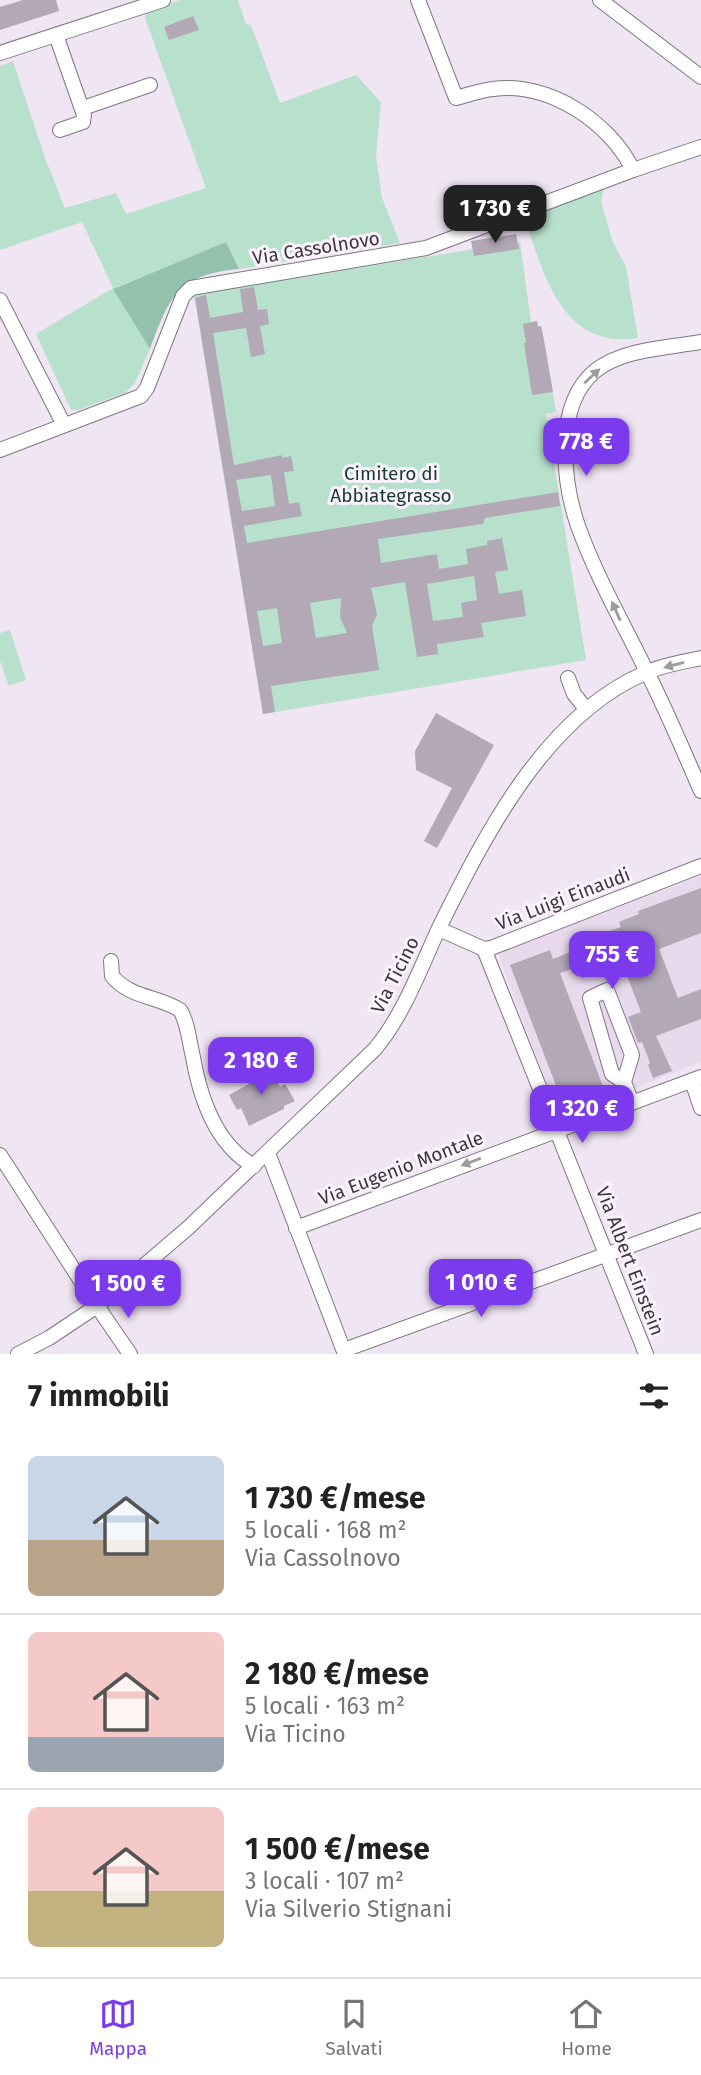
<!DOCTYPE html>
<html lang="it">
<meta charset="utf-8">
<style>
body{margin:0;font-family:"Fira Sans",sans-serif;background:#f6f6f6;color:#222;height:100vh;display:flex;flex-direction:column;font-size:26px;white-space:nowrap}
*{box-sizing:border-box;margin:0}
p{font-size:23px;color:#767676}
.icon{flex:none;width:38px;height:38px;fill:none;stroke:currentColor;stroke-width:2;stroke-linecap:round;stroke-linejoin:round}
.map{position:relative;height:1354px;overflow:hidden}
.panel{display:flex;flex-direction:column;background:#fff;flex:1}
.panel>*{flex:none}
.price{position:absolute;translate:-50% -60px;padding:0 16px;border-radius:14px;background:#7c3aed;color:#fff;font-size:23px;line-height:46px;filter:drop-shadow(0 2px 4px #0008)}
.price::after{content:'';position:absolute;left:50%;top:42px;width:21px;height:16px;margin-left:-10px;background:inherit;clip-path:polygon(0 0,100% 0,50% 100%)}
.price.active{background:#222;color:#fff}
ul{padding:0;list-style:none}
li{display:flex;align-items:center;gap:21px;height:175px;padding:0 28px}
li+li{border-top:2px solid #e0e0e0}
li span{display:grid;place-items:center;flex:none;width:196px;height:140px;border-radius:10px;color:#555}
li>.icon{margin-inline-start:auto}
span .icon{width:84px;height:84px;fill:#fffc;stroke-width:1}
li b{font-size:30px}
h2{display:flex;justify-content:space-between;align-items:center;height:84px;padding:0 28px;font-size:30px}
.menu{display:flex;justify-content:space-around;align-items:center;height:98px;border-top:2px solid #e0e0e0;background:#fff;font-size:19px;color:#767676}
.menu a{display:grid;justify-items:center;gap:4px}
.menu .active{color:#7c3aed}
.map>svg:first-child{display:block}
</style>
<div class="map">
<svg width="701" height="1354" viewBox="0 0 701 1354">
<rect width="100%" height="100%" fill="#f0e5f3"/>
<!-- built -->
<polygon fill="#e8d9ed" points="701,876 701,1062 562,1117 559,1116 499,957 502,952"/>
<!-- green -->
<g fill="#b8e1cd">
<polygon points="180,0 238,0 246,24 251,25 280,103 356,75 381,102 376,156 382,198 400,243 239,269 225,243 114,288 150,349 135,383 125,393 78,410 71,410 36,334 113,288 82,222 0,250 0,66 13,61 45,158 65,208 116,193 126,214 206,188 145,18 146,11"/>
<path d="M 604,188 L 601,202 L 613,242 L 626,267 L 638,338 C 561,350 543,272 524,216 Z"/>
<polygon points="517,242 520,242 531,322 537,321 538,326 541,326 556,412 546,414 586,660 263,714 194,295"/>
<polygon points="10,630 26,680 9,686 0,661 0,633"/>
</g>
<!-- forest -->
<path fill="#94c1ac" d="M 226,242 L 239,269 C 177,275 170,296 150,349 L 113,289 Z"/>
<!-- building -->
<g fill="#b2a8b6" fill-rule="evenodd">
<polygon points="23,0 56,0 59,11 0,30 0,7"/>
<polygon points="193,16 199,30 169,40 164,27"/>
<polygon points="516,234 519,249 474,256 471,241"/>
<path d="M 254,287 L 258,310 L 267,309 L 269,324 L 260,326 L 265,354 L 251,357 L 246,328 L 213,333 L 234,465 L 282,455 L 282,458 L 291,456 L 294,471 L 284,472 L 289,504 L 299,502 L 302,516 L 244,526 L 247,543 L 558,492 L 560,506 L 485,518 L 483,524 L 378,539 L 381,563 L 437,554 L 439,569 L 468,564 L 466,549 L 487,545 L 487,541 L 502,538 L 508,570 L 495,572 L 499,594 L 522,590 L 526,616 L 481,623 L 484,637 L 437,644 L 438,654 L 417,657 L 405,582 L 371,588 L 377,614 L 372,626 L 379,670 L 271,686 L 275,712 L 263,714 L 195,298 L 206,295 L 210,318 L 243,312 L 240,289 ZM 271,475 L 275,506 L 242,511 L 236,480 ZM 474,576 L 477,600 L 461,603 L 463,617 L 433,621 L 427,584 ZM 341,598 L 340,617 L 347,633 L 316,638 L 310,603 ZM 277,608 L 282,643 L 263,646 L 257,611 Z"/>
<polygon points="537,321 538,327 541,326 544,340 553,392 532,395 524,343 526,343 523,324"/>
<polygon points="436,713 494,745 437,848 424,841 452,788 416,770 415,751"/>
<polygon points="701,888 701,933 659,949 678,998 701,989 701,1019 656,1036 672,1071 653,1078 648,1065 650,1063 642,1042 638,1043 628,1017 641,1012 622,963 582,978 578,967 560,973 604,1089 563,1104 510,965 550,950 553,959 573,951 571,945 621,927 619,922 639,914 638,911"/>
<polygon points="267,1065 280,1087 285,1084 295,1101 284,1106 284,1109 249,1126 241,1108 237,1110 229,1095 249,1084 250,1075"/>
</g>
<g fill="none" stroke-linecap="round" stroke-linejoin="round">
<defs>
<g id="minor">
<path d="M 418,0 L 456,98 C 468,95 481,90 493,89 C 548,81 610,122 633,170"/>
<polyline points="600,0 701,77"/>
<polyline points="56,35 84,115 83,122 60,130"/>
<polyline points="0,53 163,0"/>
<polyline points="83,108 150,85"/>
<polyline points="0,300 64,425"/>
<path d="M 701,342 C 667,348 622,349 595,371 C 554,405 563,482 578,526 C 596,576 623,623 646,670 C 666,709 683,750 701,791"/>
<polyline points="0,450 141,396 147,388 183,296 191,288 426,248 633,170 701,147"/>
<polyline points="568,678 574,694 586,709"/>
<polyline points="439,929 484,949 491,948 701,866"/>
<polyline points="484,949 646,1354"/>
<path d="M 111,961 L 112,976 C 130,998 158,996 180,1010 C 188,1023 189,1041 193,1057 C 200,1097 216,1145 254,1166"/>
<polyline points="692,1081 701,1108"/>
<polyline points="624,1082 632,1055 607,990 590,998 612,1074 624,1082 632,1103"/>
<polyline points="268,1153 345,1354"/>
<polyline points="0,1155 97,1306 130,1354"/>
<polyline points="296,1228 701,1077"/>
<polyline points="344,1350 701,1220"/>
<path d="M 18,1354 L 49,1338 L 97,1306 L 189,1227 L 375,1049 C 404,1014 420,969 439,928 C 485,835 545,716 645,673 C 662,665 683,662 701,658"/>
</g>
</defs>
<!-- minor casing -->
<use href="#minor" stroke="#7f7582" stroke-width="16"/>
<!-- minor -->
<use href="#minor" stroke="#fff" stroke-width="14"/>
</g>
<!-- one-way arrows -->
<defs><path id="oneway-solid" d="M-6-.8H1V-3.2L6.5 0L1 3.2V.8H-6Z" transform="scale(1.75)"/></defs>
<g fill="#9d9b9e">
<use href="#oneway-solid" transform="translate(592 376) rotate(-43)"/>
<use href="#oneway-solid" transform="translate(616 611) rotate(-114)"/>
<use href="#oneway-solid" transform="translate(674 665) rotate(165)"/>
<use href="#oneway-solid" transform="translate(471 1162) rotate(159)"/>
</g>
<g text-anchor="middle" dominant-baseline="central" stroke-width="6" stroke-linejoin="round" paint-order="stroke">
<!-- street labels -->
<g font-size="19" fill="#3b373d" stroke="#fcf3ff">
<text transform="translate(316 248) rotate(-9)">Via Cassolnovo</text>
<text transform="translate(563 899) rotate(-21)">Via Luigi Einaudi</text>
<text transform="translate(395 975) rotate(-63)">Via Ticino</text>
<text transform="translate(401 1168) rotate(-21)">Via Eugenio Montale</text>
<text transform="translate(630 1261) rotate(69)">Via Albert Einstein</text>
</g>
<!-- park labels -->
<g font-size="19" fill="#143b2c" stroke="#fcf3ff">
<text x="391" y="473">Cimitero di<tspan x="391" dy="22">Abbiategrasso</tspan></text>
</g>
</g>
</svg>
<b class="price active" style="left:495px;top:245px">1 730 €</b>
<b class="price" style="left:586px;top:478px">778 €</b>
<b class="price" style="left:612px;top:991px">755 €</b>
<b class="price" style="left:261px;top:1097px">2 180 €</b>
<b class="price" style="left:582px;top:1145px">1 320 €</b>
<b class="price" style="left:481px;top:1319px">1 010 €</b>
<b class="price" style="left:128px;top:1320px">1 500 €</b>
</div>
<section class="panel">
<h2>7 immobili<svg class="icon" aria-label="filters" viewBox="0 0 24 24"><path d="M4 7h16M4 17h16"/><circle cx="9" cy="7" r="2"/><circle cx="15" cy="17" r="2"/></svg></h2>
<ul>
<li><span style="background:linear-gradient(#c9d6e8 60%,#b9a48a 0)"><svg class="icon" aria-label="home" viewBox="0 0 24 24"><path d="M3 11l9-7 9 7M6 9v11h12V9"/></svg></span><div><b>1 730 €/mese</b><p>5 locali · 168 m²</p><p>Via Cassolnovo</p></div></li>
<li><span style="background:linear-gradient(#f6c9c9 75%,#9aa5b1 0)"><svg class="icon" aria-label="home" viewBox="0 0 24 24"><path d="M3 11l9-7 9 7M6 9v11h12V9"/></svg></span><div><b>2 180 €/mese</b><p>5 locali · 163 m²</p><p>Via Ticino</p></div></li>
<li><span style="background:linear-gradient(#f6c9c9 60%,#c2b280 0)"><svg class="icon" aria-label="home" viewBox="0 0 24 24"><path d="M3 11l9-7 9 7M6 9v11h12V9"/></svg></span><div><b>1 500 €/mese</b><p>3 locali · 107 m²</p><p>Via Silverio Stignani</p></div></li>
</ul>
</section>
<nav class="menu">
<a class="active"><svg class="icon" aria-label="map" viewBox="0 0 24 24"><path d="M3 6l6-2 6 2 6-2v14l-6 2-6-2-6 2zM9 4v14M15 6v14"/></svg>Mappa</a>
<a><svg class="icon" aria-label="saved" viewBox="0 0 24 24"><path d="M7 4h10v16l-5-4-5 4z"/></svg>Salvati</a>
<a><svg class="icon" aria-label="home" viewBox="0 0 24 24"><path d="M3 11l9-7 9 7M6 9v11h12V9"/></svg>Home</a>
</nav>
